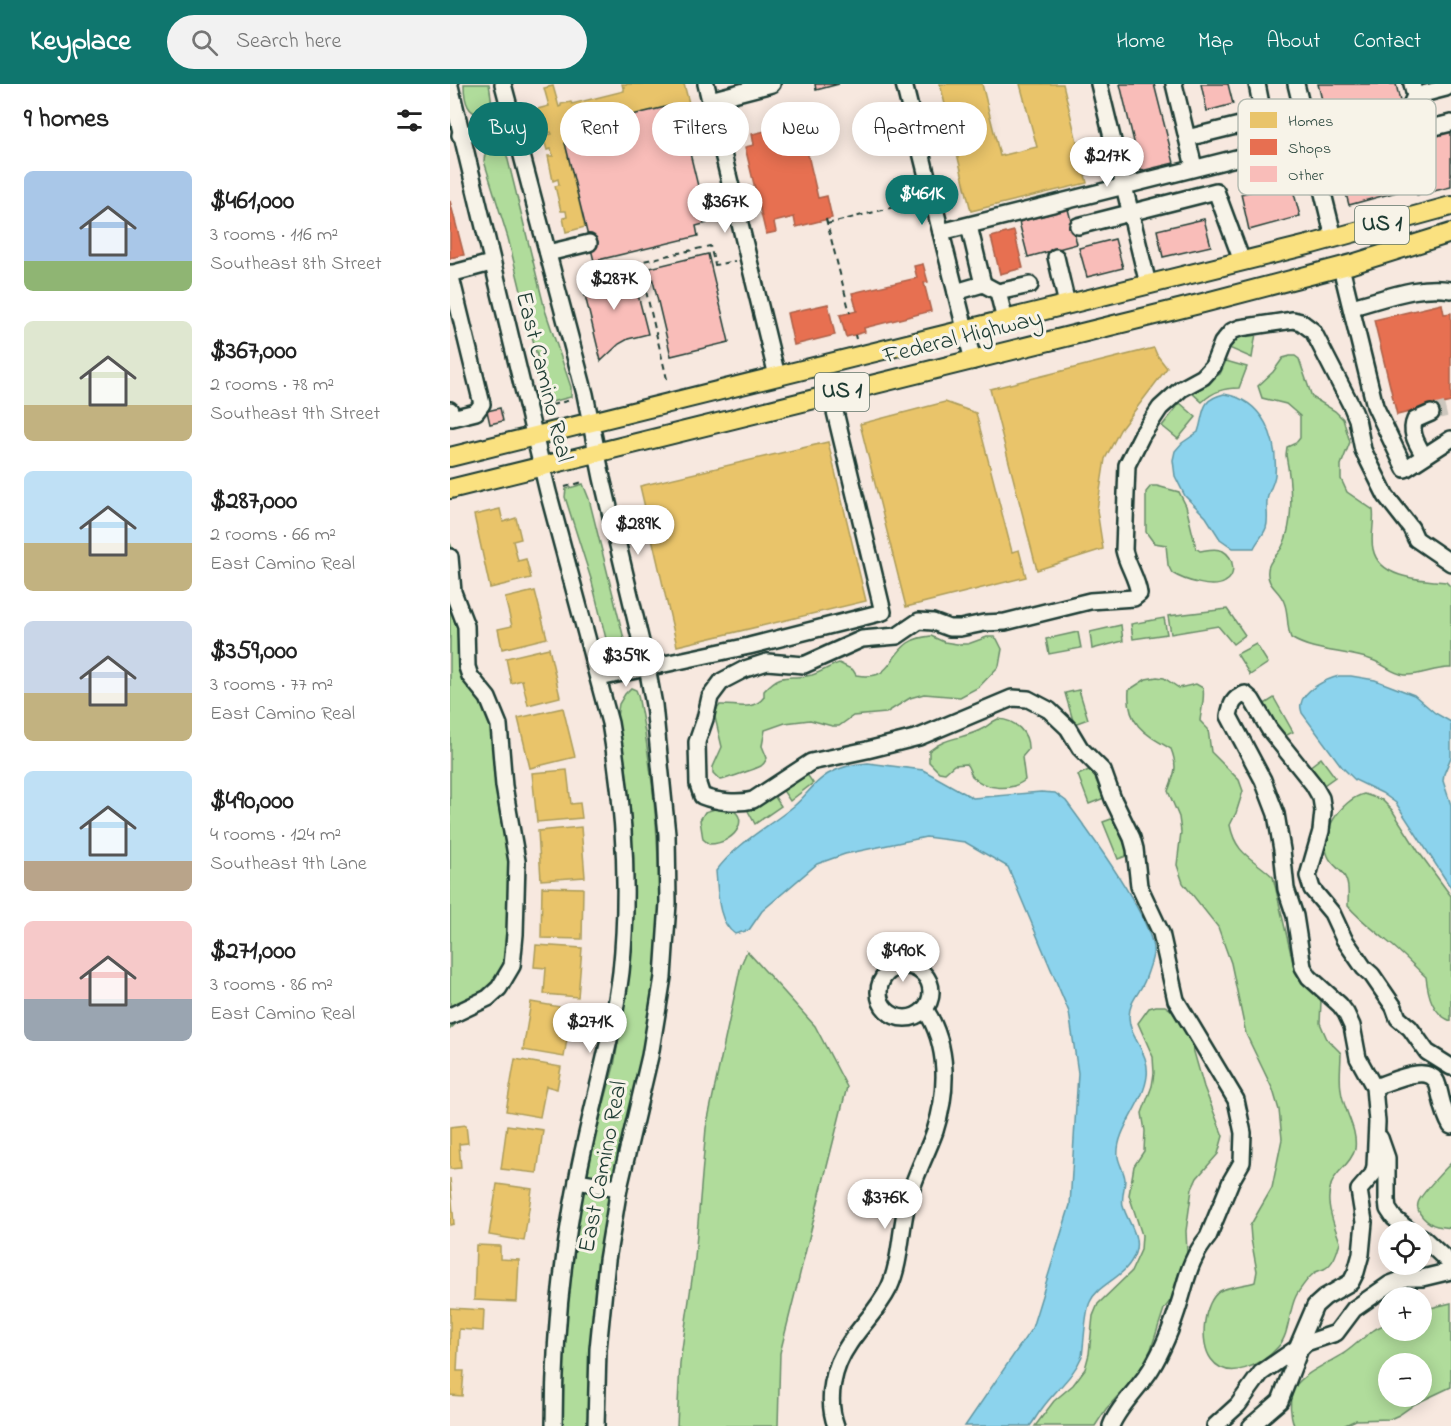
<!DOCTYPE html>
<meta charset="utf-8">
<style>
body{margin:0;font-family:"Indie Flower",sans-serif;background:#f2f2f2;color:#222;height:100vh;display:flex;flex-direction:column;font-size:22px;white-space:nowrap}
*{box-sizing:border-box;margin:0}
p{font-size:20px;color:#767676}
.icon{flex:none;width:33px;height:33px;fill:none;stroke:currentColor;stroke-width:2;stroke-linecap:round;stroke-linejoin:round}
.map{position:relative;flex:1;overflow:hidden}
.side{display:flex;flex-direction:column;background:#fff;width:450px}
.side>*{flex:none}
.banner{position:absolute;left:18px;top:18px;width:570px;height:54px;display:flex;gap:12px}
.buttons{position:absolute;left:928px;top:1137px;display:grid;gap:12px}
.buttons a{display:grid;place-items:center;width:54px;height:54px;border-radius:50%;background:#fff;box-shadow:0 3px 15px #0003;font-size:30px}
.price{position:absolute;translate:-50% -51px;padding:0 14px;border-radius:21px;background:#fff;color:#222;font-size:20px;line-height:39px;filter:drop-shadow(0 2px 3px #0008)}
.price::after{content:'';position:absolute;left:50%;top:36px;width:18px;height:14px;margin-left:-9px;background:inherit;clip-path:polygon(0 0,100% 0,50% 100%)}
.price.on{background:#0f766e;color:#fff}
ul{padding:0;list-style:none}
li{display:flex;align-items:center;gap:18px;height:150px;padding:0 24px}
li span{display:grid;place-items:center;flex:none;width:168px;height:120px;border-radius:9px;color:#555}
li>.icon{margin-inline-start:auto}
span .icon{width:72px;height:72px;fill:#fffc;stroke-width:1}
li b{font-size:26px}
h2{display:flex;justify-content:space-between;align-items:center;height:72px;padding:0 24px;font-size:26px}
.pill{padding:0 21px;border-radius:27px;background:#fff;box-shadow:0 3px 15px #0003;font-size:21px;line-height:54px}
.pill.on{background:#0f766e;color:#fff}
header{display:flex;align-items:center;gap:36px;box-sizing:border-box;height:84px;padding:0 30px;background:#0f766e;color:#fff}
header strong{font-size:28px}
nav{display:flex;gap:33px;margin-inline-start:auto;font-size:21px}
.search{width:420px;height:54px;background:#f2f2f2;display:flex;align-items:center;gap:15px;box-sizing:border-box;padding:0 21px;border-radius:33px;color:#767676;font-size:22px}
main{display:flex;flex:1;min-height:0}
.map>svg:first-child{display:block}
</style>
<header>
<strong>Keyplace</strong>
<div class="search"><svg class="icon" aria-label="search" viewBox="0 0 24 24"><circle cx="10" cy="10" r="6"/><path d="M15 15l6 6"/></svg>Search here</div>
<nav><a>Home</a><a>Map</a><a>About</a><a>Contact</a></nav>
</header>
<main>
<section class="side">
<h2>9 homes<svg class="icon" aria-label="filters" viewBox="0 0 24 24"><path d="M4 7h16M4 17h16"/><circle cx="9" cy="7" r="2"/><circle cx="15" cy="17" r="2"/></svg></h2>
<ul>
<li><span style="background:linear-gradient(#a9c7e8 75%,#8fb573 0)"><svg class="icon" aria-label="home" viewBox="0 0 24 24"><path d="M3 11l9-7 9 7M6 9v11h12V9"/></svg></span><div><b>$461,000</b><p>3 rooms · 116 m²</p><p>Southeast 8th Street</p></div></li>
<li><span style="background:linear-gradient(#dfe7d0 70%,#c2b280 0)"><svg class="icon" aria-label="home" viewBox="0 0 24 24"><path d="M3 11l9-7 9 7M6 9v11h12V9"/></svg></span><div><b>$367,000</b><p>2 rooms · 78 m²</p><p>Southeast 9th Street</p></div></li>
<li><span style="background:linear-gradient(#bfe0f5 60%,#c2b280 0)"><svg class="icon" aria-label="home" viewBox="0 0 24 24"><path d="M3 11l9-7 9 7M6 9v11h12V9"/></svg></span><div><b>$287,000</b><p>2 rooms · 66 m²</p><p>East Camino Real</p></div></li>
<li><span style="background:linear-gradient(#c9d6e8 60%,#c2b280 0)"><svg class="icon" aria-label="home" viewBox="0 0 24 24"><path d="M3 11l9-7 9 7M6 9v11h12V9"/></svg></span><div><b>$359,000</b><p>3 rooms · 77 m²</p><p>East Camino Real</p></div></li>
<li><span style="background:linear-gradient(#bfe0f5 75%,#b9a48a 0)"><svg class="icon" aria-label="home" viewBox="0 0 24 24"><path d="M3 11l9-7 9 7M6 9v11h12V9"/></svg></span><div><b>$490,000</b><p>4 rooms · 124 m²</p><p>Southeast 9th Lane</p></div></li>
<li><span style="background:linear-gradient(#f6c9c9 65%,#9aa5b1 0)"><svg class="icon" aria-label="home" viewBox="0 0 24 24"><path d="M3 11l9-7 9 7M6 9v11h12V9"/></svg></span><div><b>$271,000</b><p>3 rooms · 86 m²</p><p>East Camino Real</p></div></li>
</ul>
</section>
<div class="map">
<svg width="1001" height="1342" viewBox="0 0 1001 1342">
<rect width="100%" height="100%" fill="#f7e8df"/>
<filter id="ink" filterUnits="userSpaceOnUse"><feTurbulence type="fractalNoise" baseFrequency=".0167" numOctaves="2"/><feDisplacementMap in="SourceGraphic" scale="12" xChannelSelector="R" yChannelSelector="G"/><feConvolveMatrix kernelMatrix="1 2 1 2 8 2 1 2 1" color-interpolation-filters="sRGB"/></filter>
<g filter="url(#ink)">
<!-- green -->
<g fill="#b0dc9b" stroke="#688c68" stroke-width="1.5" fill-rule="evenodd">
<path d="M 14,0 L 39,0 L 42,20 L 37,29 C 17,35 14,15 14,0 Z"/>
<path d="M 43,62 C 51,63 54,65 57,72 L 95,226 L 121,303 L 121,313 L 101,318 L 95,305 L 58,154 L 34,77 C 34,69 37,65 43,62 Z"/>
<polygon points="788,246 806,249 802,274 779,264"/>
<path d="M 840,272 L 845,272 L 849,275 L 862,313 L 885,327 L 893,335 L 900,358 L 891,381 L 891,395 L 897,408 L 923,426 C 925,439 920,452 923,465 C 929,495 972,496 996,498 L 1001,503 L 1001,584 C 985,583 971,592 955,591 C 942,590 934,580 922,576 C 896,566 865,569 841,554 C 836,542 839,530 834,518 C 829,505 816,502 818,486 C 818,477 828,471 832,463 C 845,438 841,397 836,371 L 837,363 L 846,359 L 850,354 L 850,332 L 836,320 L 812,314 L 808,302 L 823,288 L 833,274 Z"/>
<path d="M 776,277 L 797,283 L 789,304 C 774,304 764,307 752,318 L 741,308 L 770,290 Z"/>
<polygon points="730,319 746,333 728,355 712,342"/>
<polygon points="133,400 139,415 174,555 172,560 166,565 158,563 142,498 115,413 116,405"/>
<path d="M 701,402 L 707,402 L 729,408 L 736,422 L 746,464 L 750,467 C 757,466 766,463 773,467 C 784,473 787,492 775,498 C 763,506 733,496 722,489 L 718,481 L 716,461 L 704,459 L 696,448 L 696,408 Z"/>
<polygon points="0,459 4,468 23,586 46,637 59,731 61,847 51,899 0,945"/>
<polygon points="777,525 795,551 783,560 768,542 721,550 718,532"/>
<polygon points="714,534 717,550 683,555 681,540"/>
<polygon points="671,541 673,557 642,565 640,548"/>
<polygon points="628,548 631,564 599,570 596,555"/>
<path d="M 481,552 L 494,558 L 507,560 L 518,560 L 537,553 L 544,553 L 547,555 L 552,565 L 549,582 L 529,603 L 510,613 L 474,610 L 460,614 L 436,629 L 403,632 L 389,642 L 382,642 L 360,636 L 335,639 L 315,646 L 312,662 L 317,674 C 315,678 315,679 311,682 C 307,684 274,696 270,696 L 263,689 L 263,683 L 272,663 L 264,629 L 270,621 C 285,620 303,628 314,613 L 314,607 C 334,585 340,597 362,591 C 372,588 380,582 389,579 L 403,586 L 406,591 C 442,597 437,574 458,559 C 465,554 473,553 481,552 Z"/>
<polygon points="806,560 818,579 800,591 787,570"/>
<path d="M 707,593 L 714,594 L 729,604 L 746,600 L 753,604 C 755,615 751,626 750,637 L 758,645 L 761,668 L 789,696 L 793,707 L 786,729 L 780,741 C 786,772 804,774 823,793 L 844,883 L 856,899 L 867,910 L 871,917 L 870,939 L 877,955 L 891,969 C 891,981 889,994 891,1006 C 893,1026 908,1044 905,1065 C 903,1074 895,1082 889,1088 C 870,1108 882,1136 890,1158 C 887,1168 884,1180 874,1185 C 870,1187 865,1187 862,1191 C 858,1194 848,1208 846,1212 C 838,1228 840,1250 828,1263 C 813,1280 778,1299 761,1275 C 749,1259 753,1218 770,1207 C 777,1203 796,1201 805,1198 L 807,1187 L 801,1155 L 800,1142 L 822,1104 L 832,1055 L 829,1026 L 823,1006 L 796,950 L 781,879 L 768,843 L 733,799 L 727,781 L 731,748 L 729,733 L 718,707 C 725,689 728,683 721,665 C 695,650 676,640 679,606 L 696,595 Z"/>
<path d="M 181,604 L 186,606 L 188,611 C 207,705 214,798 205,893 C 198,960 180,1025 164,1090 L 161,1095 L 156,1096 L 140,1094 L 137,1089 L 138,1078 L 164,982 L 175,917 L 182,843 L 182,745 L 176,683 L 166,639 L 169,620 L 175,610 Z"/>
<polygon points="629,606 638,635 624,640 615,609"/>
<polygon points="824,614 843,648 833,653 813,621"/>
<path d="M 548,635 C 565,636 579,648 578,666 L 572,673 L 575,696 C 560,708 534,705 522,692 C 519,687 520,684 516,680 L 504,681 L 495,689 L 489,688 L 479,678 L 479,667 C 495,653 514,655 532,645 C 538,642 541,638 548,635 Z"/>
<polygon points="871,674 885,693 871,703 858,684"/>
<polygon points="641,685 654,714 639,720 628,691"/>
<polygon points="356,689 363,699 340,717 332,705"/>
<polygon points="323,710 331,722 305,740 297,725"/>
<path d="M 914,710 L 932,716 L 942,726 L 968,767 L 1001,812 L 1001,937 C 982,930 978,910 976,893 C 963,881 951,868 937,857 C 923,845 910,836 898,822 C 898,812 900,799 893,790 C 889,784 881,780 878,772 C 868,750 892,715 914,710 Z"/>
<path d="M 271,723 C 304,726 289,760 259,760 L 253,755 L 250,736 L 255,728 Z"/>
<polygon points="664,734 679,771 668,775 653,738"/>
<polygon points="297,867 365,942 397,1003 330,1269 328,1342 227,1342 230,1279 245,1174 256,1044 291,881"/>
<polygon points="706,922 715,922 724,928 738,947 754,1003 773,1052 768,1070 747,1094 742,1105 736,1147 737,1169 727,1194 723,1213 714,1225 701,1265 687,1291 656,1325 645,1342 585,1342 604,1317 623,1301 635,1285 639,1270 643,1232 648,1220 681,1188 691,1166 692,1151 679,1111 684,1082 694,1067 695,1047 692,1029 702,1002 704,989 703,973 688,939 699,924"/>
<path d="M 1001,1079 L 1001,1144 C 996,1143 992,1143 987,1142 C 978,1140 965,1129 968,1119 C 970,1111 994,1086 1001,1079 Z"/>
<path d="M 139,1104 L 158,1109 L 160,1112 C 146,1188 137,1265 139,1342 L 112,1342 L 113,1285 L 119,1208 L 132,1113 L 134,1107 Z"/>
<path d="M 1001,1219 L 1001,1303 L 965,1320 L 949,1331 L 940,1335 L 906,1336 L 893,1342 L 844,1342 C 841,1332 839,1319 842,1309 C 846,1292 879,1279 893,1270 C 908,1260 921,1244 939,1239 L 939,1246 L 972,1246 L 972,1226 ZM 939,1280 L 972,1280 L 972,1312 L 939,1312 Z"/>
</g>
<!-- water -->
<g fill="#8cd3ed" stroke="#6097a3" stroke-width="1.5">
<path d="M 774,310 C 813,316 828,354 825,391 C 824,400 818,407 817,417 C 816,426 819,435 816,444 C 813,452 807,457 804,464 L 783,464 L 770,455 L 756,433 L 735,412 L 725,392 L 723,376 L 725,367 L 732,359 L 748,348 C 755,328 749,316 774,310 Z"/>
<path d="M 889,592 L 901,592 L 925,596 L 964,611 L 985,629 L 1001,638 L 1001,673 L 994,690 L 993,697 L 1001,721 L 1001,804 L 946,719 L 932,709 L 905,696 L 892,683 L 852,629 C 851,626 850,623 851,620 C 853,606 877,595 889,592 Z"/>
<path d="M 418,679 L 473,686 L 523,714 L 591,708 L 605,709 L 616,717 C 636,744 707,840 703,870 C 702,877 698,888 695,896 C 690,909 679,917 679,933 C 679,954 700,968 697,992 C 694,1020 665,1046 668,1073 C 669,1080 674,1087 675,1095 C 675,1104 671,1113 673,1122 C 677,1137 691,1152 685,1169 C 677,1194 648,1199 640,1218 C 635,1228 634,1260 632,1272 C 623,1294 604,1307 591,1326 C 587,1331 584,1337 580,1342 L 515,1342 L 582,1244 L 620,1121 L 628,989 L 619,928 L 558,783 L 515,758 L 476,753 L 395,770 L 367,780 L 312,827 L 299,846 L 285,850 C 267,838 268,807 266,787 C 288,758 317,744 344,722 C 356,712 364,698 378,690 C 390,683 403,680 418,679 Z"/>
</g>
<!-- homes -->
<g fill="#e9c46a" stroke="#ac9c5a" stroke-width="1.5">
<polygon points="172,0 234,0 239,19 124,45 127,56 115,59 135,143 116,148 113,134 117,133 116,127 111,127 105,102 109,101 108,95 103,97 98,72 103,72 101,65 97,66 93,52 102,50 101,48 92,51 87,25 99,22 94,4 103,2 109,23 111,22 111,20 121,18 122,20 174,7 174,3 173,4"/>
<polygon points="490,0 532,0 550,72 587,63 570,0 613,0 637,99 521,127"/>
<polygon points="704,264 707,271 717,284 670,346 655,375 647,426 653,465 587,486 540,305"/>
<polygon points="495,318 526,329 562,468 569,466 576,493 456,523 410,340"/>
<polygon points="378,358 416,517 227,562 190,402"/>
<polygon points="50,425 53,438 66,434 71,455 63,457 68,477 76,475 81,494 40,504 24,431"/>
<polygon points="85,507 97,554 52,565 48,545 62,542 55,514"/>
<polygon points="99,564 110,613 78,621 72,596 61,599 56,574"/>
<polygon points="113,624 125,673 80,684 68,634"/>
<polygon points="117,686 121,720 130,719 132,734 87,738 82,689"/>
<polygon points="131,743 135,793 91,796 88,747"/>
<polygon points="92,803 133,804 132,855 91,854"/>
<polygon points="86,861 132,864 128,913 94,910 96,884 84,883"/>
<polygon points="81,918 122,925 114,973 73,966"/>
<polygon points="65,975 111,983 107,1005 96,1002 90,1033 56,1027"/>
<polygon points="16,1041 18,1059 9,1060 11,1084 0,1085 0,1043"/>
<polygon points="57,1041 93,1046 87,1089 51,1085"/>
<polygon points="0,1094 4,1140 0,1141"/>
<polygon points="47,1100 82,1105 74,1157 39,1151"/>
<polygon points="26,1161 50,1162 50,1175 69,1176 67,1218 24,1216"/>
<polygon points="0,1224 34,1226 33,1247 9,1245 7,1287 14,1287 12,1312 0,1311"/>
</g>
<!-- shops -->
<g fill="#e76f51" stroke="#ab6048" stroke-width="1.5">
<polygon points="346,40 349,50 353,49 368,114 377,112 382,134 346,143 344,133 324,138 326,148 316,150 295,63 304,61 302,50"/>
<polygon points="0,117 14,171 0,174"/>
<polygon points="564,147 573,184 550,190 541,153"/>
<polygon points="473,180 478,198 474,199 481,227 414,244 415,248 396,253 390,231 407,227 402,209 467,194 464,182"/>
<polygon points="378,220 385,251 344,261 337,229"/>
<polygon points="992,220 994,230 1001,229 1001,318 947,331 924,236"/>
</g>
<!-- building -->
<g fill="#f9bdb9" stroke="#1f3d34" stroke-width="1.5">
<polygon points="365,0 389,0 366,6"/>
<polygon points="670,0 704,0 724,79 691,87"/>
<polygon points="751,0 778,0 783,20 757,27"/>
<polygon points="868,0 946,0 952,26 939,29 955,84 960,83 965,103 899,121 883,62 897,59 892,37 878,40"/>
<polygon points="228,20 257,139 246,142 248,152 144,177 115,59 127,56 124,45"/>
<polygon points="1001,47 1001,103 967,111 954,59"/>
<polygon points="831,100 833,104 842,102 850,132 799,146 791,110"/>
<polygon points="618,125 627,160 578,173 569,138"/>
<polygon points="754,135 761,162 713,173 707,146"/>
<polygon points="665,155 673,184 637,193 629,164"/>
<polygon points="258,170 279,258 221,272 200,184"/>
<polygon points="182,187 198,250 178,255 169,260 151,277 132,199"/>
<polygon points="50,324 53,337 40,340 37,327"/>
</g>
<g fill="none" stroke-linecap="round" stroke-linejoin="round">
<!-- minor-tunnel -->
<g stroke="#ccc6bd" stroke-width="15" stroke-dasharray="15 8" stroke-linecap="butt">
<polyline points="894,47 940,35"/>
<polyline points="981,329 1001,324"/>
</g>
<defs>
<g id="minor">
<polyline points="53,0 135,310 152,394 197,583 204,621 217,750 218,819 213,893 200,972 169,1104 157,1176 148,1265 146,1342"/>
<polyline points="256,0 327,292"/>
<polyline points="454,0 523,277"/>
<polyline points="649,0 698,200"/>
<polyline points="724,0 744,83"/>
<polyline points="807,0 814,35"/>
<polyline points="846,0 884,154"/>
<polyline points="962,0 965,12 996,4 995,0"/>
<path d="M 0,2 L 98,408 L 160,639 C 174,721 180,804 171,888 C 162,959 140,1027 127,1097 C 111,1178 104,1260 104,1342"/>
<polyline points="260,16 322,0"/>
<polyline points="940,35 947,36 969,47 1001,39"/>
<polyline points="953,38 965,12"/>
<polyline points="10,51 63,40"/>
<polyline points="737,54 814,35 829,93"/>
<polyline points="628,142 766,107 792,177"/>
<polyline points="491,148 894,47"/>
<polyline points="98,169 139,159"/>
<polyline points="606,173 617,220"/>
<polyline points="891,183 925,322 955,385 1001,355"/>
<polyline points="0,190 41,179"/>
<polyline points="533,200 548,208 555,236"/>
<polyline points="506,208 533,200 519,142"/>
<polyline points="548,208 580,201"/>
<path d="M 902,223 C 934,215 968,200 1001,206"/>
<polyline points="0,326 2,334 26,328 32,320 0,189"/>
<path d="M 974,372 C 968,361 959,349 965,336 L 981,329"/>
<polyline points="0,473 3,508 16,542 17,583 20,592 38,614 49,641 54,702 67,777 65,850 62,882 49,904 38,914 0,932"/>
<polyline points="149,594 299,562 433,528 381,311"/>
<circle cx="455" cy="908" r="26"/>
<path d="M 924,1003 C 939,999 982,976 988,1002 C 992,1016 993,1029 1001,1042"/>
<polyline points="930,1054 937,1074 937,1116 938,1125 944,1134 961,1148"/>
<polyline points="127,1097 169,1104"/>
<polyline points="972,1153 1001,1180"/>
<path d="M 386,1342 C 376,1315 383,1283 399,1260 C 412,1240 428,1226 439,1204 C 451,1178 450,1147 457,1120 C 463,1095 476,1072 485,1047 C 498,1007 499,961 475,925"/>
<path d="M 661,1342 C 668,1323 690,1303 701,1285 C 714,1264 723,1240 730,1217 C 738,1191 740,1175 758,1153 L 781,1097 L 792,1078 L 793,1049 L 786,1016 L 726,916 L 711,849 L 689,802 L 685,765 L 682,754 L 663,715 L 653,687 L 630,664 L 618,644 L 599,626 L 578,615 L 562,614 L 469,653 L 417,666 L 361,678 L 303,716 C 288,720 267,718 252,712 L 248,700 L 247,658 L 255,635 L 260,613 L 272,597 L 295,585 L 317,578 L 354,581 L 412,555 L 447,552 L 469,537 L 483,538 L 499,544 L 510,544 L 534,539 L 555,538 L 640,517 L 684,514 L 689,510 C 687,494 677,481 674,466 L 677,381 L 692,351 L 710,324 L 731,305 L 753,293 L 763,282 L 772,259 L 782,247 L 790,244 L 843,236 L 851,238 L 863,247 L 902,323 L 907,335 L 913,366 L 936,412 L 961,444 L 966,455 L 1001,479"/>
<path d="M 765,1342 L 788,1321 L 811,1289 L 847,1264 L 865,1222 L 875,1213 L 901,1198 L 906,1188 L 911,1170 L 914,1138 L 909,1106 L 923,1090 L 925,1082 L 927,1038 L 924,1003 L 908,974 L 902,942 L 896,929 L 890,921 L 859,893 L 853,883 L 845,832 L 836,805 L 832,766 L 826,730 L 813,696 L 779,632 C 781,621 783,614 795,610 L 802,616 L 819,645 L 863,700 L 871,714 L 873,727 L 871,747 L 858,792 L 862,805 L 882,829 L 894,855 L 914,884 L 922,891 L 944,923 L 948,934 L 960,944 L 977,968 L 1001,983"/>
<polyline points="801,1342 830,1317 850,1265 856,1259 886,1249 904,1225 940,1200 956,1194 972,1194 1001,1187"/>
</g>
<g id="major">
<polyline points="0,373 862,160 1001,122"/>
<polyline points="0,405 753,219 902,180 1001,149"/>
</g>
</defs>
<!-- minor casing -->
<use href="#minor" stroke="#1f3d34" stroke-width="20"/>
<!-- major casing -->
<use href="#major" stroke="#1f3d34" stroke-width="22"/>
<!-- path -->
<g stroke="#1f3d34" stroke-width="2" stroke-dasharray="6 4.5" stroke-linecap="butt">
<polyline points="376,135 400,229"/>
<polyline points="377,140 464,118 468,133"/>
<polyline points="405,251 406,255"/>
<polyline points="217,295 189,178 260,162 265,181 285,177"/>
<polyline points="102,321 121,316"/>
<polyline points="115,403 133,398"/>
</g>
<!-- minor -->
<use href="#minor" stroke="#f7f3e8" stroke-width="15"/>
<!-- major -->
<use href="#major" stroke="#fae180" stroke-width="18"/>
</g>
</g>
<g text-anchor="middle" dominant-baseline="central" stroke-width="6" stroke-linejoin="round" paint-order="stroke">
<!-- shield labels -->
<g fill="#f7f3e8" stroke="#60746a" stroke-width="1.5">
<rect x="905" y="122" width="54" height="38" rx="4.5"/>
<rect x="365" y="289" width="54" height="38" rx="4.5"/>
</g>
<g font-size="22" font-weight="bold" fill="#1f3d34">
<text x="932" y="141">US 1</text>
<text x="392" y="308">US 1</text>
</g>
<!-- street labels -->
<g font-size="24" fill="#1f3d34" stroke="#f7f3e8">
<text transform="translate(513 254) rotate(-14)">Federal Highway</text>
<text transform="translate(93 293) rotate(76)">East Camino Real</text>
<text transform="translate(154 1083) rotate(-79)">East Camino Real</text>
</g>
</g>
<!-- legend -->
<rect x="788" y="15" width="198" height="96" rx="9" fill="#f7f3e8" stroke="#b6bcb2" stroke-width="1.5"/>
<rect x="800" y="28" width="27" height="16" fill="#e9c46a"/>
<rect x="800" y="55" width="27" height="16" fill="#e76f51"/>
<rect x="800" y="82" width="27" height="16" fill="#f9bdb9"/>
<g font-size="16" fill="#1f3d34">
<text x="838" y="42">Homes</text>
<text x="838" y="69">Shops</text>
<text x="838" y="96">Other</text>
</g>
</svg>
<div class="buttons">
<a><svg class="icon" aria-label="locate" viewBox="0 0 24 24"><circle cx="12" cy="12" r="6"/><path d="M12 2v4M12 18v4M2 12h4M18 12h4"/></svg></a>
<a>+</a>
<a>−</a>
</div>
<b class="price" style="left:657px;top:104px">$217K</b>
<b class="price on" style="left:472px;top:142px">$461K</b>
<b class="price" style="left:275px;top:150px">$367K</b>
<b class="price" style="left:164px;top:227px">$287K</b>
<b class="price" style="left:188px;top:472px">$289K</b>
<b class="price" style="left:176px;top:604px">$359K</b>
<b class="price" style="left:453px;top:899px">$490K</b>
<b class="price" style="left:140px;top:970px">$271K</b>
<b class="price" style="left:435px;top:1146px">$376K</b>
<div class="banner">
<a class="pill on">Buy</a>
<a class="pill">Rent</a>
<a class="pill">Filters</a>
<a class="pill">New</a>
<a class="pill">Apartment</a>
</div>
</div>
</main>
